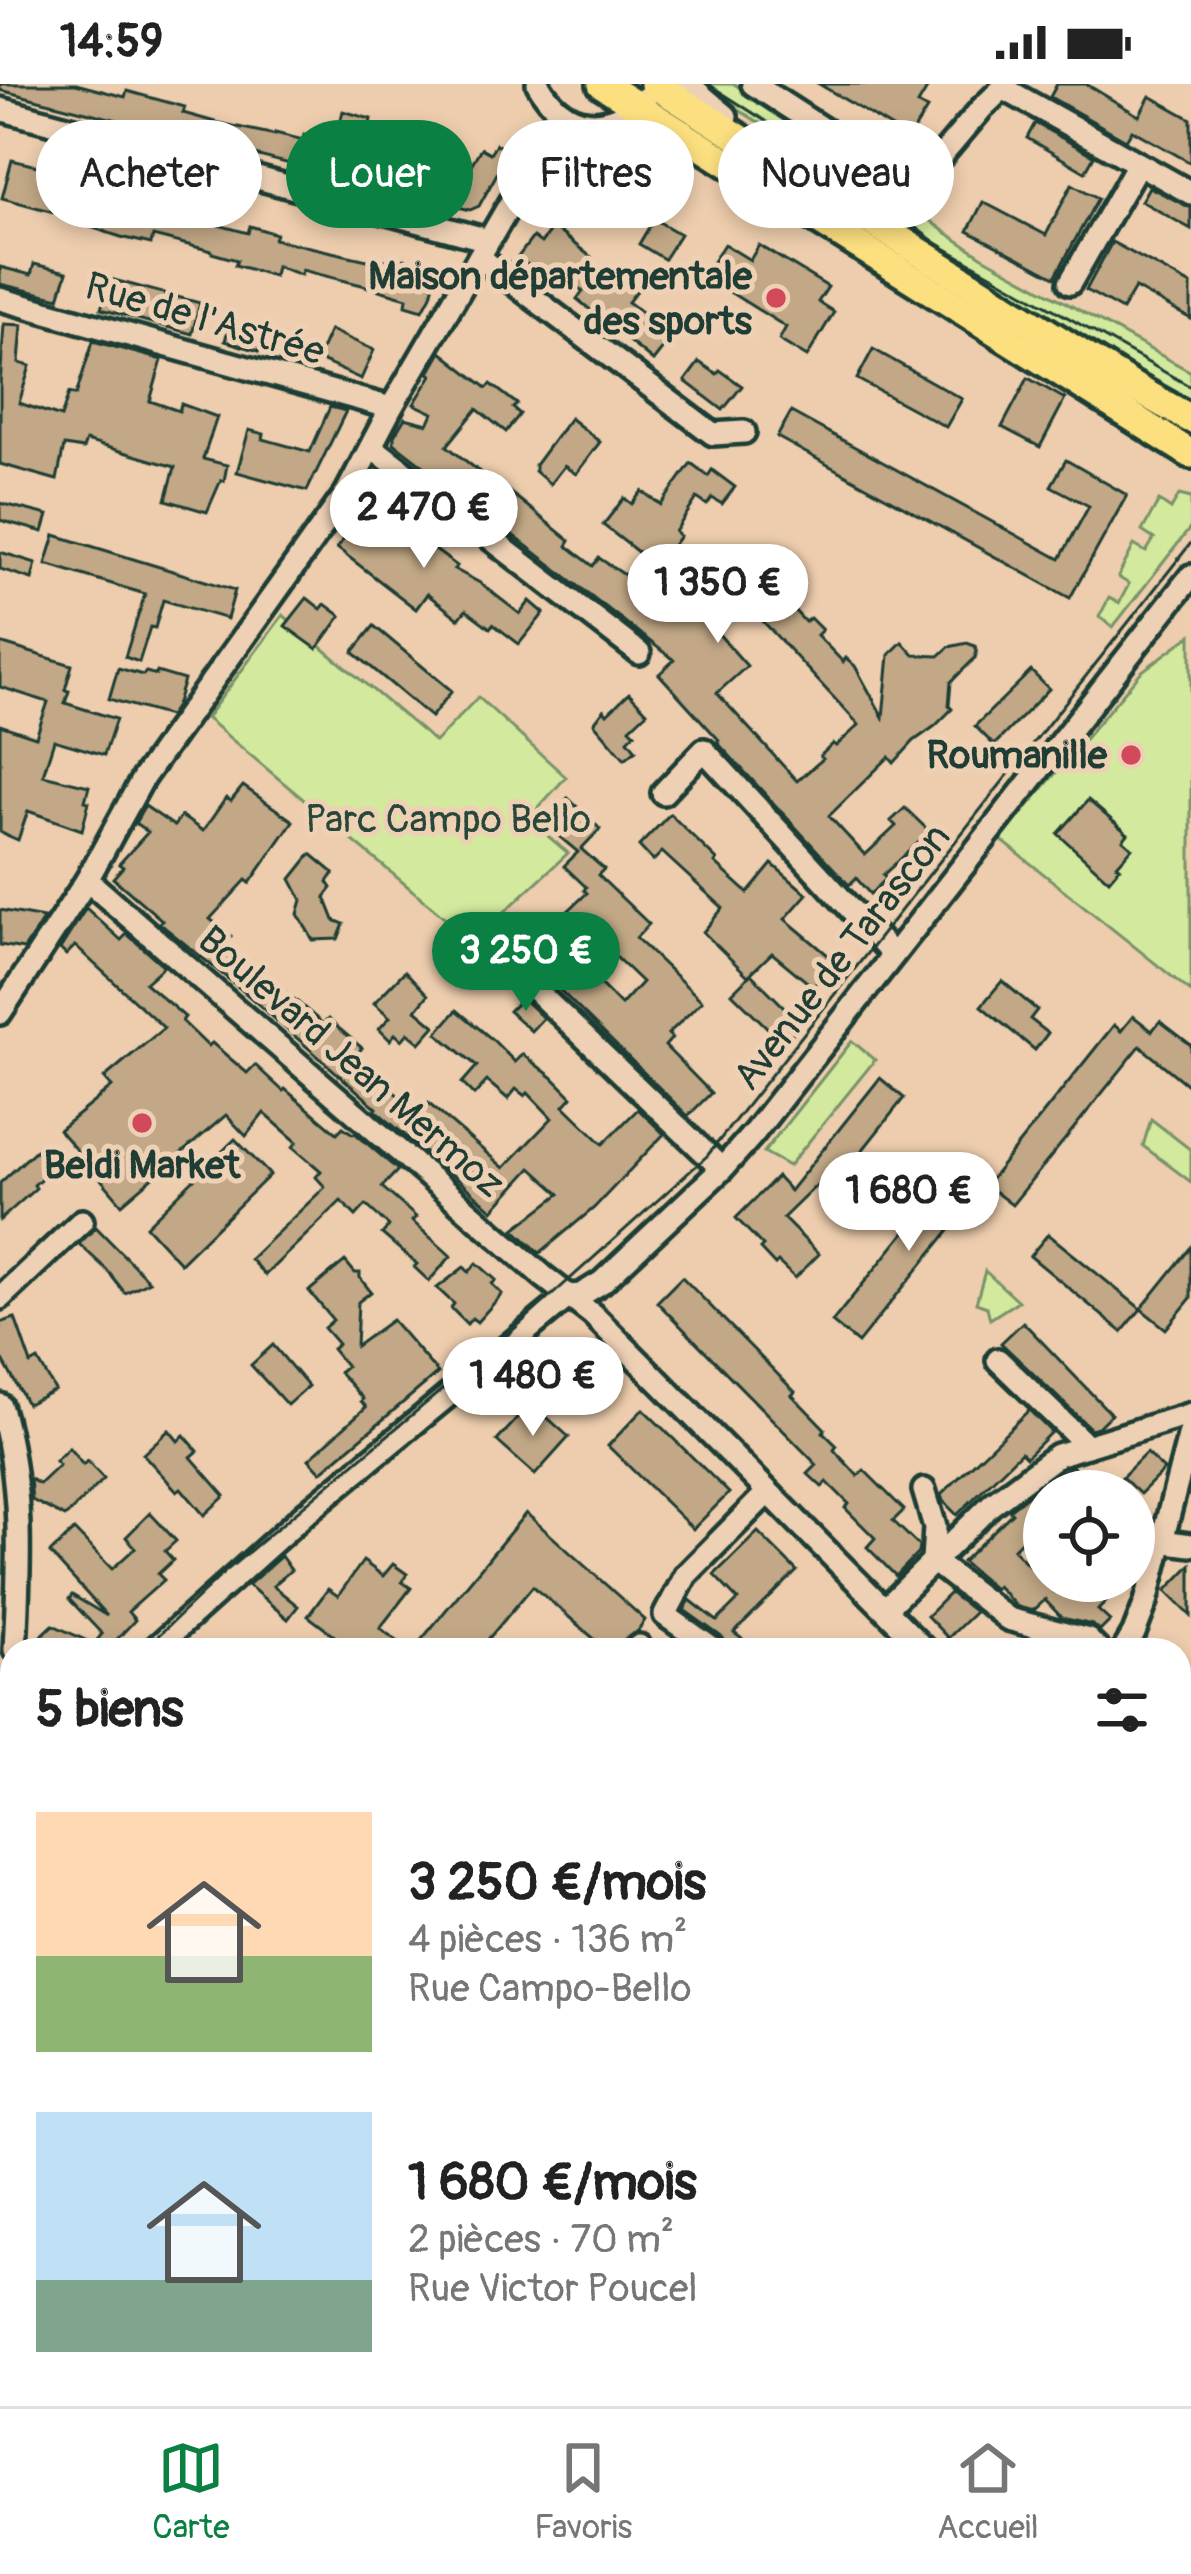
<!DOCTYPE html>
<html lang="fr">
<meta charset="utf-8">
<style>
body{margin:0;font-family:Pangolin,sans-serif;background:#f2f2f2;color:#222;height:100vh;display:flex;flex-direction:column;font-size:45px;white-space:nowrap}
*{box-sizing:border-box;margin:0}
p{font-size:39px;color:#767676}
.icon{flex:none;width:66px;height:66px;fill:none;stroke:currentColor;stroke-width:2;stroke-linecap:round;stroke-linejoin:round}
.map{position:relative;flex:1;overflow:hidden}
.side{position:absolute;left:0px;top:1554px;width:1191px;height:768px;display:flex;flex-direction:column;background:#fff;border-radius:36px 36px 0 0;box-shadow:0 6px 18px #0003}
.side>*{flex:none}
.top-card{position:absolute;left:36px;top:36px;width:1119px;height:108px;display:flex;gap:24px}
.fabs{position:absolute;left:1023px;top:1386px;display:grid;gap:24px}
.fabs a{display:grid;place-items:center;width:132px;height:132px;border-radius:50%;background:#fff;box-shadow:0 6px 18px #0003;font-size:60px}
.price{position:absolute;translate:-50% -102px;padding:0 27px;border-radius:42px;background:#fff;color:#222;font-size:39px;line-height:78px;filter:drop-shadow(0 3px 6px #0008)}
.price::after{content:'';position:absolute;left:50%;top:72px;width:36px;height:27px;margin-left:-18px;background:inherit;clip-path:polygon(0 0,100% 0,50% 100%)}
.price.on{background:#0b8043;color:#fff}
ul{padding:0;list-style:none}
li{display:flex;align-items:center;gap:36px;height:300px;padding:0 36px}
li span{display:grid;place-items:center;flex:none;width:336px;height:240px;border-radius:0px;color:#555}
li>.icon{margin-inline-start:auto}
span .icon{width:144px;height:144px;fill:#fffc;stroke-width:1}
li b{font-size:51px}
h2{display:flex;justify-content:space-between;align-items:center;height:144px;padding:0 36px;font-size:51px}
.tag{padding:0 42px;border-radius:54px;background:#fff;box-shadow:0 6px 18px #0003;font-size:42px;line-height:108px}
.tag.on{background:#0b8043;color:#fff}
.status{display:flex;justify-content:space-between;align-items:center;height:84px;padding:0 60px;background:#fff;direction:ltr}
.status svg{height:33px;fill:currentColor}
.menu{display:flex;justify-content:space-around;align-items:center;height:168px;border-top:3px solid #e0e0e0;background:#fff;font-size:33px;color:#767676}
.menu a{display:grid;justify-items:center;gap:6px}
.menu .on{color:#0b8043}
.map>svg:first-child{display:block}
</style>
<div class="status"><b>14:59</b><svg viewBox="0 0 49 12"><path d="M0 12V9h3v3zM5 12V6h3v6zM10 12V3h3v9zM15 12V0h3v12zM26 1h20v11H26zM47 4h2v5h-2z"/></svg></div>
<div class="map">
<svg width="1191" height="2322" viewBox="0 0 1191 2322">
<rect width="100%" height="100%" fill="#edcdad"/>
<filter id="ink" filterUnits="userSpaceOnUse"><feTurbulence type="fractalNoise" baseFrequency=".00833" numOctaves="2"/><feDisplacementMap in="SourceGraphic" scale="24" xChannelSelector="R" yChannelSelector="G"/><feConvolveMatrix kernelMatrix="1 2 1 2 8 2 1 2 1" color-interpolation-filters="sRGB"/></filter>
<g filter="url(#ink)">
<!-- green -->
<g fill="#d3e99e" stroke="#799369" stroke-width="3">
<polygon points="698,0 734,0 831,62 945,148 983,173 1191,288 1191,321 1188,326 882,133 875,118 821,78"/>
<polygon points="1179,411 1191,414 1191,443 1113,543 1099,533 1109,514 1119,519 1129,500 1118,493 1134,461 1146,468 1154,455 1142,447 1159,417 1171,425"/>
<polygon points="283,531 435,658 478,613 566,693 528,735 568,769 473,857 206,634"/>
<polygon points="1191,551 1191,908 1000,755 1141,588"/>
<polygon points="852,957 875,976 789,1082 764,1068"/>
<polygon points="1151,1035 1191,1066 1191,1098 1143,1062"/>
<polygon points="985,1187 1018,1217 990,1235 987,1223 976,1219"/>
</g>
<!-- building -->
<g fill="#c2a886" stroke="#1f3d34" stroke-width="3">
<polygon points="0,0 76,0 125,13 127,7 185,23 183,29 215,38 275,51 275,49 303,56 304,51 335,59 343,27 371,35 363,74 451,95 454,82 468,86 481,64 490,69 496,60 509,68 479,122 470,126 0,6"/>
<polygon points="819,0 930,0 918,20 927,25 909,54"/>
<polygon points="1057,0 1086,0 1139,32 1150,12 1191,35 1191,79 1132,46 1126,56 1050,13"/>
<polygon points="1035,39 1094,72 1085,88 1027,54"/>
<polygon points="69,59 91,65 79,107 130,119 131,113 152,118 162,84 227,101 218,141 248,149 250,142 276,150 274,155 385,180 386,176 402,180 404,175 438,184 431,211 423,226 406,221 407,214 362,201 302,186 301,191 276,182 274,192 235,181 237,176 212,169 212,167 153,152 151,160 121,153 75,138 76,134 2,114 12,76 62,88"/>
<polygon points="1072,100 1098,114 1055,193 968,147 983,118 1046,151"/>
<polygon points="1149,103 1191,124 1191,145 1141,117"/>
<polygon points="654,135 680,150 664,175 639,160"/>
<polygon points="553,143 591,173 588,176 619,203 627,193 640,203 628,218 666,245 659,253 667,259 653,277 577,215 583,207 557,189 549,198 518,173 533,153 541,159"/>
<polygon points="1112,158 1191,201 1191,235 1135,204 1122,226 1086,206"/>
<polygon points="724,160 750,176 759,161 828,203 818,218 834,228 807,273 779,256 786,243 704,192"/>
<polygon points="34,180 67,188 59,214 0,200 0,183 31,191"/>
<polygon points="110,195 200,219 192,250 101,225"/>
<polygon points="230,238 264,247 259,267 225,257"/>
<polygon points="4,240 22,241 19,279 30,282 19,319 61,333 69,309 76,311 93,257 162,276 150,317 179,327 181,320 217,333 203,375 227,381 224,397 221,396 207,428 166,416 175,383 86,357 83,365 64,362 57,396 0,380 0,302"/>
<polygon points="330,246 374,266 361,295 317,275"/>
<polygon points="873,265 962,315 946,343 857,295"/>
<polygon points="441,268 487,304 491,300 517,320 513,324 520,330 506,348 477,325 447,362 496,401 498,399 521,417 570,457 567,462 593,482 599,474 658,513 676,489 700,514 693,521 747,582 717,609 797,697 823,675 820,672 833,660 836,662 859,641 735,507 735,501 771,468 792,490 775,505 805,538 810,534 822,546 817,551 843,578 846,574 855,582 883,633 889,571 902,558 914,571 939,572 949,563 967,559 975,562 977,567 975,574 951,598 949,622 952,625 935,642 914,657 894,679 889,673 829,732 865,771 896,742 891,737 905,724 930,748 883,791 886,795 870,810 856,794 849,801 717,658 719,656 659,590 674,576 394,359 394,352 405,334 428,340 433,329 414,320 432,291 429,289"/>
<polygon points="699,278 717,290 720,286 742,302 723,326 685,297"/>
<polygon points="1028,294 1065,315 1040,363 1002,343"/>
<polygon points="330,323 346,327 307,407 237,388 249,346 264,350 263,355 310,368"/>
<polygon points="791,328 1060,475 1089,422 1051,402 1066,376 1127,411 1070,514 777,353"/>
<polygon points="570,334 600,358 576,390 564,382 550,400 535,387 535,381"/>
<polygon points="691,379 708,392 712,386 735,403 722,420 712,414 707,421 697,414 675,448 680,452 657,483 603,441 624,414 632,420 642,407 661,421"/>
<polygon points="363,410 425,454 423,457 457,482 454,485 480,499 520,530 530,517 544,529 519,560 493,540 490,544 466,526 459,535 427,510 416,525 337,464 348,449 340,443"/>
<polygon points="0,419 48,431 43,448 0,436"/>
<polygon points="55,451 235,506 227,535 163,516 155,544 150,543 139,578 125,573 145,510 46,480"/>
<polygon points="0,468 36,479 32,495 0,485"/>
<polygon points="307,514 321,525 325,520 341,532 317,565 285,542"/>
<polygon points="374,542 452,607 431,633 353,568"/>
<polygon points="0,559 72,581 65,606 69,607 65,619 116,635 104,671 54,656 43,691 89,702 85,717 89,718 82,746 28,727 18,756 0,748 0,641 36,653 48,618 0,603"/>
<polygon points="118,584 143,591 146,588 156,591 157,588 184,596 176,622 169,632 109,615"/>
<polygon points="1031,587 1049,605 994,661 975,642"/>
<polygon points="629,609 647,628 630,644 635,649 628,656 636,666 625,675 594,639 604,626 607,630"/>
<polygon points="243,702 293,737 250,799 246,796 210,835 231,852 222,861 284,915 288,910 323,940 328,935 362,964 356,971 411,1024 414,1021 420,1027 428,1019 504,1084 552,1034 528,1009 525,1012 516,1005 508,1015 487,997 474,1011 462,999 477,982 437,949 457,926 493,956 515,978 522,970 552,993 572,1013 564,1022 603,1060 638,1025 664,1050 594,1124 540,1169 514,1145 560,1110 531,1084 493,1126 375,1026 377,1024 242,906 159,839 162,836 113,794 123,783 119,780 148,748 135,739 145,722 174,742 181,732 203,747 226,714 231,717"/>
<polygon points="568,714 600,745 581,765 604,785 598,791 649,840 636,854 702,917 668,950 672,954 665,962 711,1009 688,1032 512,859 535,835 621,921 642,898 568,827 587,809 584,806 586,803 564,782 578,768 549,744 553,739 548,735"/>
<polygon points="1088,716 1128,750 1123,756 1132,764 1117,781 1120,783 1109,796 1058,750"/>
<polygon points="670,730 717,776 715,779 748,809 772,780 807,810 785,835 835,877 813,903 772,869 748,892 703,848 723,824 662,768 653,777 639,762"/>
<polygon points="311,770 334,789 328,798 332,804 325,813 334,836 344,840 338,855 313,856 298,830 302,816 291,795"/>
<polygon points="86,824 121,856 127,850 164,882 145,899 185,933 182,937 208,962 212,959 247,989 255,981 283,1007 285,1005 337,1049 343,1043 353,1050 355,1049 398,1086 382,1103 416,1133 412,1137 451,1172 429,1197 414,1183 417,1180 382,1150 389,1142 366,1121 356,1132 341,1117 265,1191 250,1175 325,1103 316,1093 321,1087 293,1063 297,1058 264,1029 246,1052 226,1031 122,1120 59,1046 112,1003 104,994 164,944 75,862 66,871 60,865"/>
<polygon points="0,826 44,834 24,865 0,861"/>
<polygon points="405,887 428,911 416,926 435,942 420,959 408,949 402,956 395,950 390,956 379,945 390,933 374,919"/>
<polygon points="751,890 800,939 784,960 732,909"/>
<polygon points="1002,897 1037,926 1030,935 1048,949 1035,966 981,922"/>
<polygon points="522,914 543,934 531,947 509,927"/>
<polygon points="1133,932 1152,947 1160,937 1191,961 1191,1004 1140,962 1012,1121 986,1101 1114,941 1121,947"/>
<polygon points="880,994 904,1014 830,1107 820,1098 783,1134 819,1170 795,1194 778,1178 775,1181 760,1165 763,1162 736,1134 777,1093 790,1107"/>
<polygon points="235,1055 270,1091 180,1179 146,1142"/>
<polygon points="36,1066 52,1084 34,1101 36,1104 0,1136 0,1099"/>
<polygon points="960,1080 986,1101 858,1259 832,1238"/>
<polygon points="96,1143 149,1197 125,1209 106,1185 79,1160"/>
<polygon points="1048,1150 1141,1225 1122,1248 1030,1172"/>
<polygon points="1191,1163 1191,1214 1166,1245 1141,1225"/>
<polygon points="345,1177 355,1189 360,1189 360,1194 371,1208 358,1218 356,1262 392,1236 438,1289 321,1388 309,1375 366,1323 361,1317 363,1315 339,1288 346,1282 332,1265 338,1260 324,1244 333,1236 309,1207"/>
<polygon points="477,1179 496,1196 492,1200 502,1210 477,1238 472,1234 467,1240 451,1224 454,1220 437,1204 464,1183 469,1188"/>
<polygon points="682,1193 795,1308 792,1311 825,1345 823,1348 837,1362 834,1366 858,1392 864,1386 904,1426 893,1437 919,1462 918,1469 896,1492 867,1463 875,1454 845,1424 849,1420 827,1398 822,1403 808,1390 817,1381 657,1218"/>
<polygon points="15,1234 31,1280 38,1276 55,1306 27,1320 0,1271 0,1239"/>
<polygon points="1023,1238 1111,1330 1098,1343 1091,1345 1001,1259"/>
<polygon points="273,1261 308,1302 287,1321 251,1281"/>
<polygon points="531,1319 569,1353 535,1391 497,1357"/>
<polygon points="643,1325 729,1409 693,1445 608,1362"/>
<polygon points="1029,1326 1051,1348 1026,1373 1021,1368 957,1431 943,1417 941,1411"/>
<polygon points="169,1346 178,1357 184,1351 198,1367 191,1373 225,1412 204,1431 181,1404 177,1407 143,1370"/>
<polygon points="69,1364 83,1381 87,1377 104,1395 65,1433 32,1416 30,1395 39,1400 59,1381 55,1377"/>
<polygon points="1146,1369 1164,1386 1140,1410 1122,1393"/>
<polygon points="1072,1382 1087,1397 1076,1407 1039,1407 1053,1393"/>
<polygon points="1036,1405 1044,1413 1044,1434 1013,1465 1054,1507 1064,1497 1127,1497 1098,1526 1110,1537 1100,1547 1092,1541 1062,1534 1045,1516 1047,1514 1034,1526 1016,1522 997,1502 994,1505 962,1478 1012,1429 1009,1426"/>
<polygon points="150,1429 176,1457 165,1467 173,1476 158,1490 164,1496 128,1528 135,1536 107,1566 67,1566 40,1553 53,1541 94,1560 102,1550 69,1515 72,1511 107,1532 50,1469 74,1446 112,1485 135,1464 126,1453"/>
<polygon points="526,1429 645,1536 638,1547 626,1554 622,1566 607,1566 533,1502 479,1566 413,1566"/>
<polygon points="758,1448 797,1487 734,1549 757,1566 729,1566 723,1554 684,1526 690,1516 717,1537 738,1516 714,1491"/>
<polygon points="281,1472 291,1486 273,1502 298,1522 288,1535 248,1501"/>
<polygon points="363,1477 383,1492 393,1480 407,1490 402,1498 411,1504 380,1544 409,1566 353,1566 308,1532 328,1505 338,1512"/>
<polygon points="1191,1481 1191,1532 1166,1507"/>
<polygon points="950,1509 975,1528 948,1554 927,1532"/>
</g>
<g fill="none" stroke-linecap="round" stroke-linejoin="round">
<defs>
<g id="minor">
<path d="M 538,0 C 565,47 607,51 645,14"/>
<polyline points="688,0 726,32"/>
<polyline points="753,0 900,95 915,98 922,95 981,25 1007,0"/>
<polyline points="1003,4 1191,109"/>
<polyline points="0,25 488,156"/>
<polyline points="479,173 713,350 744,348"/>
<polyline points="1070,199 1138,80"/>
<polyline points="0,215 391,324"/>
<polyline points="372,363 639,569"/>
<polyline points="663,709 704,666 893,871"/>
<polyline points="87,796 543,1192 593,1231 925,1566"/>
<polyline points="483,856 722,1085"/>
<polyline points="0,929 87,796 143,694 347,408 391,324 563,29"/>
<polyline points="0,1214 82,1137"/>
<polyline points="998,1276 1087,1362"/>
<path d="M 0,1321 C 24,1399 19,1485 15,1566"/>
<polyline points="924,1406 935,1443 933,1477 1008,1535 1088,1556 1098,1566"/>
<polyline points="1161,1457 1191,1461"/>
<polyline points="885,1525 992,1420 1057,1371 1191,1330"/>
<polyline points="153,1566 307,1428 569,1212 581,1211 602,1198 722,1085 753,1050 1191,492"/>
<polyline points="637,1566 639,1562"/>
<polyline points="714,1566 665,1531 686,1491 767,1409"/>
<polyline points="1124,1566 1134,1549 1146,1518 1191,1345"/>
<polyline points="12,1615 8,1696 12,1707"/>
<polyline points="1179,1648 1191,1684"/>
<polyline points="1179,1824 1191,1837"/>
<polyline points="1179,1932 1191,1923"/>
<polyline points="1179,1977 1191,1984"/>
<polyline points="1179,2309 1191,2296"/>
<polyline points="990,2310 1008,2322"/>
<polyline points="441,2322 449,2310"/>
<polyline points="619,2322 628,2310"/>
<polyline points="736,2322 747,2310"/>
</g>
<g id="major">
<polyline points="602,0 1191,370"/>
<polyline points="654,0 1132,302 1191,335"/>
</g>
</defs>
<!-- minor casing -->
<use href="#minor" stroke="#1f3d34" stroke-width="30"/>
<!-- major casing -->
<use href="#major" stroke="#1f3d34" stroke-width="36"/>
<!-- minor -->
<use href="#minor" stroke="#eed1b5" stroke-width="21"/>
<!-- major -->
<use href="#major" stroke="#fce080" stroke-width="27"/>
<!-- tram -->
<g stroke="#1f3d34" stroke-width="3">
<polyline points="708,0 823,74 936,159 1191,303"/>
<polyline points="143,1566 227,1486 512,1247 707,1072 1191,459"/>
<polyline points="0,1703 12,1692"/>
</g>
</g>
</g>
<!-- markers -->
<g fill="#d1495b" stroke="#eed1b5" stroke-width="4.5">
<circle cx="776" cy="214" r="12"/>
<circle cx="1131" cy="671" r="12"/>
<circle cx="142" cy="1039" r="12"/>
</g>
<g text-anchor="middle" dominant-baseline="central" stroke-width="10" stroke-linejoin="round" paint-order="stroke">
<!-- poi labels -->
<g font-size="39" font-weight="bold" fill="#1f3d34" stroke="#eed1b5" text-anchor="end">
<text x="752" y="192">Maison départementale<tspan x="752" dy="45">des sports</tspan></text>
<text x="1107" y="671">Roumanille</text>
<text x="142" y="1081" text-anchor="middle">Beldi Market</text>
</g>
<!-- street labels -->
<g font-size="39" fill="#1f3d34" stroke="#eed1b5">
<text transform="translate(205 235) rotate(16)">Rue de l'Astrée</text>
<text transform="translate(842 873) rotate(-52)">Avenue de Tarascon</text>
<text transform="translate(351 978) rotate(41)">Boulevard Jean Mermoz</text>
</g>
<!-- park labels -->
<g font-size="39" fill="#284639" stroke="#eed1b5">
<text x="448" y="735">Parc Campo Bello</text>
</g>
</g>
</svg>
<div class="fabs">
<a><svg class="icon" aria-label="locate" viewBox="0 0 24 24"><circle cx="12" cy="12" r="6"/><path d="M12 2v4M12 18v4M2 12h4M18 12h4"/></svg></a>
</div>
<b class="price" style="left:424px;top:487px">2 470 €</b>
<b class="price" style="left:718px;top:562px">1 350 €</b>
<b class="price on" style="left:526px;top:930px">3 250 €</b>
<b class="price" style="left:909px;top:1170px">1 680 €</b>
<b class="price" style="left:533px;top:1355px">1 480 €</b>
<div class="top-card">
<a class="tag">Acheter</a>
<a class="tag on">Louer</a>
<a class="tag">Filtres</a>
<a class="tag">Nouveau</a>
</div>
<section class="side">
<h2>5 biens<svg class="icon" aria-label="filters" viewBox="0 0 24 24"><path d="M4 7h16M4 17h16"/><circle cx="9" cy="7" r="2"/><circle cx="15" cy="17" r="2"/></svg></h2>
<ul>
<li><span style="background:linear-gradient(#ffd9b3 60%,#8fb573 0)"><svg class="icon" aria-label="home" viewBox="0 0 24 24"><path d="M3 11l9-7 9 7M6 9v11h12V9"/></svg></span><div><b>3 250 €/mois</b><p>4 pièces · 136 m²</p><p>Rue Campo-Bello</p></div></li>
<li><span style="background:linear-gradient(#bfe0f5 70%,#7fa58c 0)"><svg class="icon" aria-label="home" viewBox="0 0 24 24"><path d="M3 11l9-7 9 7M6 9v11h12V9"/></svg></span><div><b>1 680 €/mois</b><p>2 pièces · 70 m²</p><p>Rue Victor Poucel</p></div></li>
</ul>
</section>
</div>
<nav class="menu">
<a class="on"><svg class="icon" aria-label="map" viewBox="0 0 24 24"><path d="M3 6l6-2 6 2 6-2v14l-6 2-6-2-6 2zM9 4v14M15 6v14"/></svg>Carte</a>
<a><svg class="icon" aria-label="saved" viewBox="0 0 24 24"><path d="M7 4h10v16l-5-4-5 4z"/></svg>Favoris</a>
<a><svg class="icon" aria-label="home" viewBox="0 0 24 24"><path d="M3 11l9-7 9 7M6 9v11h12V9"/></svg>Accueil</a>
</nav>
